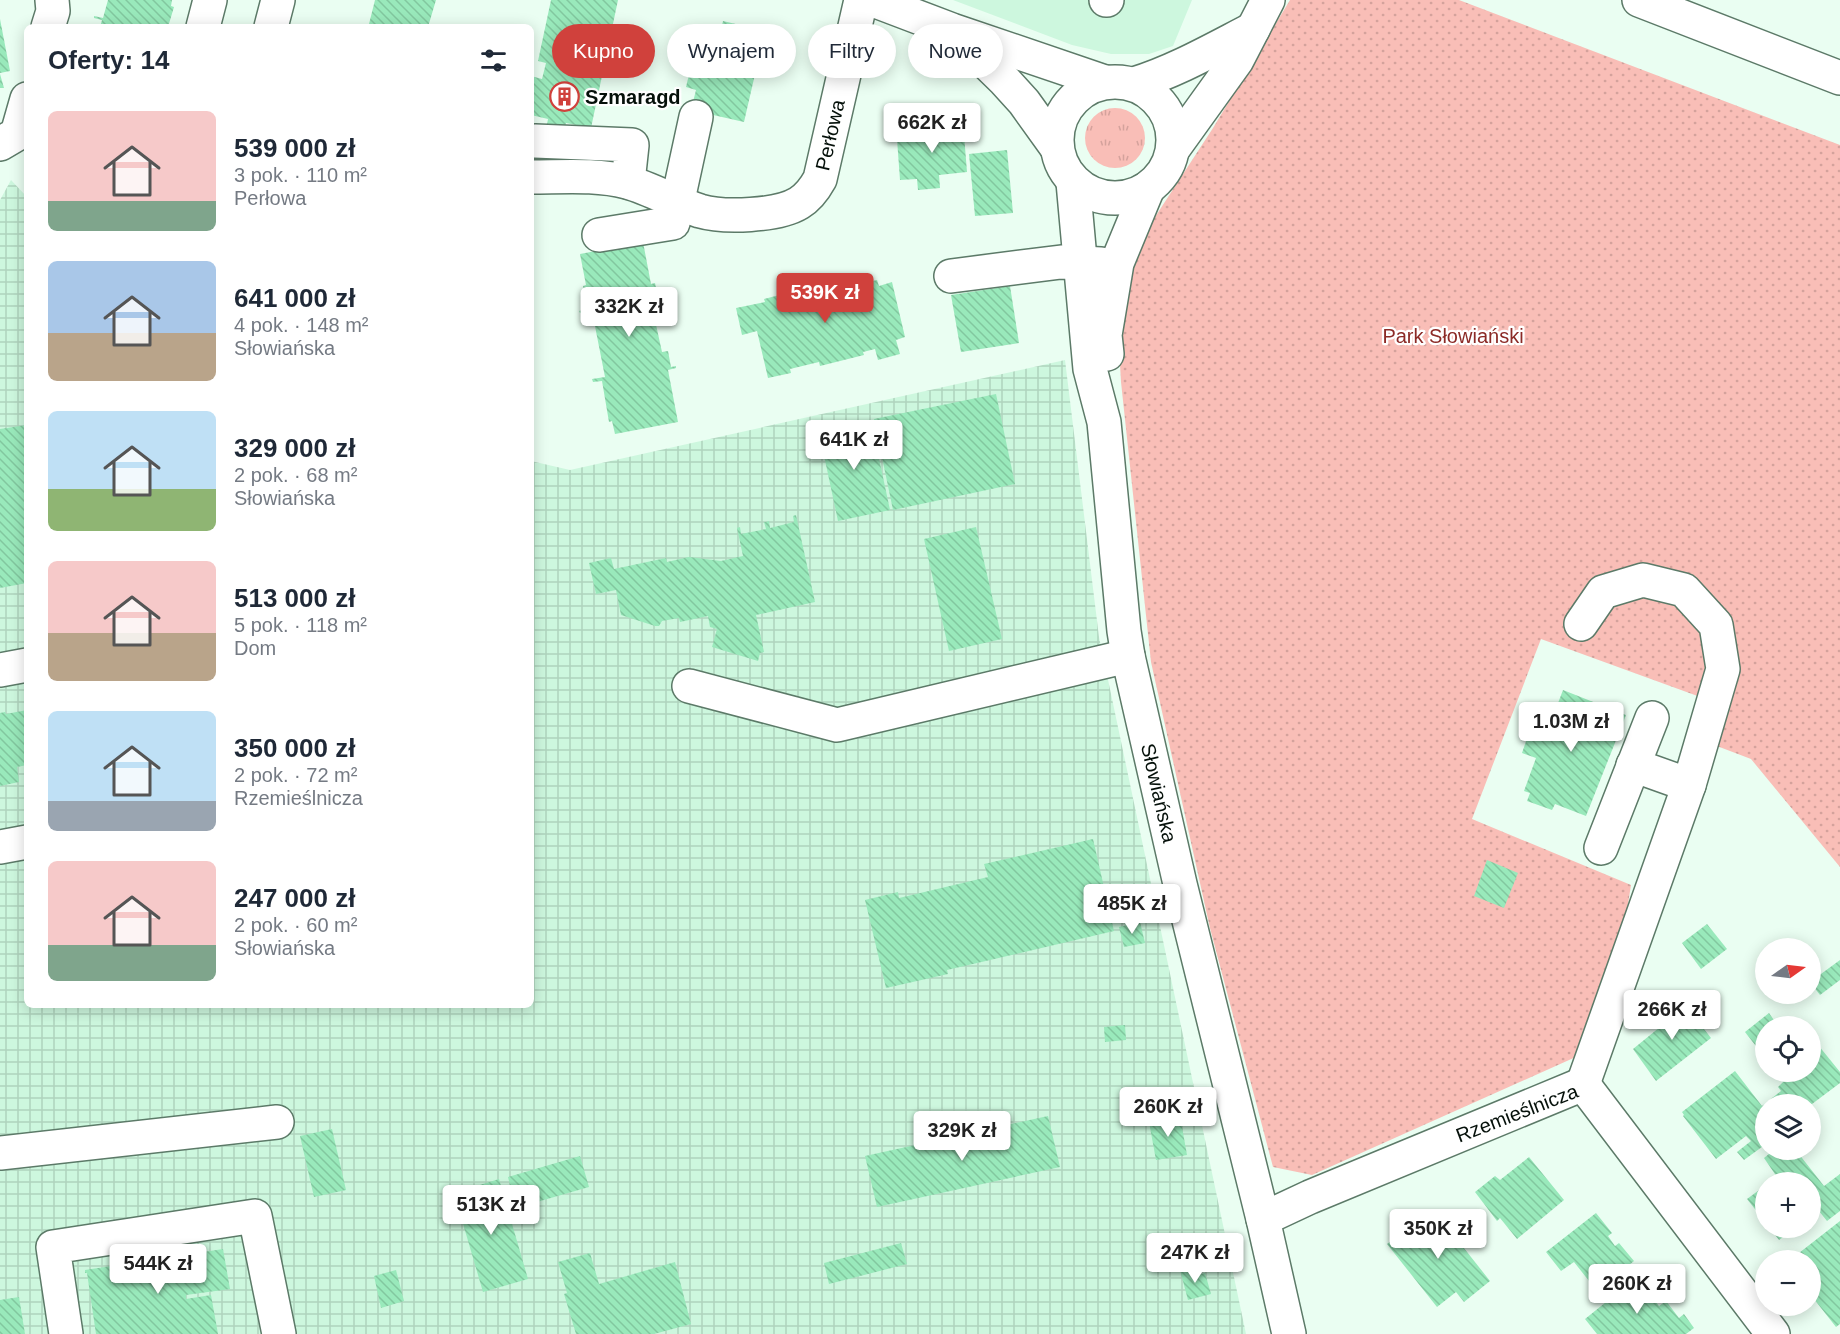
<!DOCTYPE html>
<html lang="pl">
<meta charset="utf-8">
<style>
body{margin:0;font-family:Arial,sans-serif;background:#f6f6f7;color:#1f2937;height:100vh;display:flex;flex-direction:column;font-size:22px;white-space:nowrap}
*{box-sizing:border-box;margin:0}
p{font-size:20px;color:#747a83}
.icon{flex:none;width:33px;height:33px;fill:none;stroke:currentColor;stroke-width:2;stroke-linecap:round;stroke-linejoin:round}
.map{position:relative;flex:1;overflow:hidden}
.sheet{position:absolute;left:24px;top:24px;width:510px;height:984px;display:flex;flex-direction:column;background:#fff;border-radius:9px;box-shadow:0 3px 15px #0003}
.sheet>*{flex:none}
.hud{position:absolute;left:552px;top:24px;width:570px;height:54px;display:flex;gap:12px}
.needle{width:39px;rotate:76deg}
.buttons{position:absolute;left:1755px;top:938px;display:grid;gap:12px}
.buttons a{display:grid;place-items:center;width:66px;height:66px;border-radius:50%;background:#fff;box-shadow:0 3px 15px #0003;font-size:30px}
.price{position:absolute;translate:-50% -51px;padding:0 14px;border-radius:6px;background:#fff;color:#222;font-size:20px;line-height:39px;filter:drop-shadow(0 2px 3px #0008)}
.price::after{content:'';position:absolute;left:50%;top:36px;width:18px;height:14px;margin-left:-9px;background:inherit;clip-path:polygon(0 0,100% 0,50% 100%)}
.price.current{background:#d0413c;color:#fff}
ul{padding:0;list-style:none}
li{display:flex;align-items:center;gap:18px;height:150px;padding:0 24px}
li span{display:grid;place-items:center;flex:none;width:168px;height:120px;border-radius:9px;color:#555}
li>.icon{margin-inline-start:auto}
span .icon{width:72px;height:72px;fill:#fffc;stroke-width:1}
li b{font-size:26px}
h2{display:flex;justify-content:space-between;align-items:center;height:72px;padding:0 24px;font-size:26px}
.tag{padding:0 21px;border-radius:27px;background:#fff;box-shadow:0 3px 15px #0003;font-size:21px;line-height:54px}
.tag.current{background:#d0413c;color:#fff}
.map>svg:first-child{display:block}
</style>
<div class="map">
<svg width="1840" height="1334" viewBox="0 0 1840 1334">
<defs>
<pattern id="industrial-grid" width="8" height="8" patternUnits="userSpaceOnUse" patternTransform="scale(1.5)"><rect width="8" height="8" fill="#cdf7de"/><path d="M0 4h8M4 0v8" fill="none" stroke="#afd3bd"/></pattern>
<pattern id="grass-tufts" width="24" height="20" patternUnits="userSpaceOnUse" patternTransform="scale(1.5)"><rect width="24" height="20" fill="#f9beb7"/><path d="M3 7l-1-3M5 7V3M7 7l1-3M15 17l-1-3M17 17v-4M19 17l1-3" fill="none" stroke="#d4a29c"/></pattern>
<pattern id="park-dots" width="8" height="8" patternUnits="userSpaceOnUse" patternTransform="scale(1.5)"><rect width="8" height="8" fill="#f9beb7"/><path d="M2 2h.1M6 6h.1" fill="none" stroke="#d4a29c" stroke-width="1.8" stroke-linecap="round"/></pattern>
<pattern id="building-back-hatch" width="6" height="6" patternUnits="userSpaceOnUse" patternTransform="scale(1.5)"><rect width="6" height="6" fill="#99e9bb"/><path d="M-1 5l2 2M0 0l6 6M5-1l2 2" fill="none" stroke="#82c79f"/></pattern>
</defs>
<rect width="100%" height="100%" fill="#eafef2"/>
<!-- built -->
<polygon fill="#cdf7de" points="953,0 1192,0 1173,46 1149,54 1111,54 1072,45"/>
<!-- industrial -->
<polygon fill="url(#industrial-grid)" points="11,180 27,197 27,1005 531,1005 531,461 570,470 1065,360 1099,637 1246,1334 0,1334 0,200"/>
<!-- grass -->
<circle fill="url(#grass-tufts)" cx="1115" cy="138" r="30"/>
<!-- park -->
<polygon fill="url(#park-dots)" points="1290,0 1459,0 1840,145 1840,867 1751,759 1688,735 1703,698 1541,639 1472,819 1631,885 1627,910 1578,1056 1312,1175 1273,1167 1210,928 1151,662 1121,382 1118,329 1129,278 1142,237 1213,128"/>
<!-- building -->
<g fill="url(#building-back-hatch)">
<polygon points="108,0 172,0 171,6 174,7 168,27 100,27 102,20 94,18 94,16 103,18"/>
<polygon points="375,0 436,0 428,27 364,27 365,24 369,24"/>
<polygon points="551,0 618,0 591,128 566,123 564,133 546,129 548,119 531,115 531,76 542,79 546,63 538,61"/>
<polygon points="0,19 10,71 0,73"/>
<polygon points="723,21 765,31 744,122 691,110 696,90 686,87 700,29 720,34"/>
<polygon points="0,74 4,88 0,88"/>
<polygon points="963,122 967,172 939,175 940,188 918,190 917,179 900,180 897,139 913,138 912,126"/>
<polygon points="1007,150 1013,213 975,216 969,154"/>
<polygon points="643,242 651,284 655,283 659,302 655,303 656,311 653,311 662,352 668,351 671,367 676,366 676,368 668,370 678,422 615,434 612,421 609,422 602,381 593,382 592,379 605,377 592,311 580,313 579,311 587,309 583,286 586,285 580,254"/>
<polygon points="824,275 827,275 829,282 853,276 855,285 877,280 879,286 892,282 905,337 896,340 900,354 878,360 875,349 863,352 864,355 820,366 819,362 790,369 791,373 768,378 757,331 742,335 736,308 765,302 764,299 826,283"/>
<polygon points="1010,286 1019,343 961,352 951,295"/>
<polygon points="996,394 1015,484 893,510 874,419"/>
<polygon points="871,421 890,510 838,521 819,432"/>
<polygon points="27,425 27,583 0,588 0,429"/>
<polygon points="796,515 815,602 756,615 764,652 760,653 758,661 712,647 717,629 710,627 708,616 680,622 679,618 662,621 659,626 655,626 621,615 616,590 596,594 589,563 611,558 614,569 666,558 667,562 689,557 721,561 743,556 737,528 740,527 741,534 766,529 764,522 766,522 769,521 770,528 794,522 793,516"/>
<polygon points="976,527 1002,639 949,651 924,539"/>
<polygon points="1563,690 1626,715 1586,816 1555,804 1552,810 1527,801 1530,793 1524,791 1536,758 1522,753 1534,718 1550,724"/>
<polygon points="27,710 27,765 17,767 19,782 0,786 0,713 5,712 6,714"/>
<polygon points="1093,839 1114,931 947,970 948,974 886,988 865,900 898,892 899,898 988,877 984,864"/>
<polygon points="1487,860 1518,873 1504,908 1474,896"/>
<polygon points="1140,922 1145,943 1124,947 1119,927"/>
<polygon points="1707,924 1727,949 1701,969 1682,943"/>
<polygon points="1840,960 1840,980 1820,995 1810,982"/>
<polygon points="1682,1001 1711,1038 1656,1081 1633,1049 1660,1027 1657,1021"/>
<polygon points="1769,1013 1778,1026 1766,1026 1766,1059 1745,1032"/>
<polygon points="1125,1025 1126,1040 1105,1042 1104,1027"/>
<polygon points="1810,1035 1840,1072 1840,1083 1812,1104 1766,1104 1766,1138 1763,1140 1766,1144 1744,1160 1737,1152 1751,1141 1746,1136 1716,1159 1683,1116 1684,1115 1682,1112 1735,1071 1762,1106 1781,1091 1778,1087 1783,1082 1775,1071 1810,1071"/>
<polygon points="1048,1116 1060,1167 877,1207 865,1156"/>
<polygon points="1180,1116 1187,1155 1156,1160 1149,1122"/>
<polygon points="332,1129 346,1190 314,1197 300,1136"/>
<polygon points="1775,1149 1795,1149 1824,1186 1840,1174 1840,1211 1827,1221 1819,1211 1810,1217 1810,1182 1770,1182 1777,1177 1764,1158"/>
<polygon points="580,1156 589,1187 516,1208 508,1177"/>
<polygon points="1529,1157 1564,1200 1517,1239 1500,1218 1497,1221 1475,1192 1495,1176 1500,1180"/>
<polygon points="499,1179 528,1279 483,1292 454,1193"/>
<polygon points="1766,1185 1766,1223 1747,1199"/>
<polygon points="1433,1209 1490,1281 1464,1302 1456,1292 1437,1307 1387,1244"/>
<polygon points="1596,1213 1612,1233 1608,1236 1615,1246 1619,1243 1634,1261 1597,1291 1574,1262 1561,1271 1546,1252"/>
<polygon points="1840,1221 1840,1324 1836,1327 1810,1294 1810,1260 1790,1260"/>
<polygon points="1769,1227 1797,1227 1779,1240"/>
<polygon points="901,1243 907,1264 829,1284 824,1263"/>
<polygon points="223,1249 230,1289 186,1295 186,1299 211,1295 218,1334 96,1334 87,1273 85,1273 85,1270"/>
<polygon points="590,1253 599,1284 675,1262 691,1324 654,1334 576,1334 564,1294 567,1293 558,1262"/>
<polygon points="1194,1266 1197,1275 1205,1273 1211,1294 1188,1300 1180,1270"/>
<polygon points="396,1270 404,1301 381,1308 374,1276"/>
<polygon points="1637,1277 1659,1306 1666,1301 1679,1318 1684,1314 1694,1328 1686,1334 1597,1334 1585,1319"/>
<polygon points="19,1297 25,1334 0,1334 0,1300"/>
</g>
<g fill="none" stroke-linecap="round" stroke-linejoin="round">
<defs>
<g id="minor">
<polyline points="873,0 952,30 1105,82"/>
<polyline points="1106,0 1107,0"/>
<polyline points="1639,0 1840,78"/>
<polyline points="48,27 53,11 52,0"/>
<polyline points="203,27 210,0"/>
<polyline points="271,27 278,0"/>
<polyline points="960,37 1004,80 1024,102 1057,148"/>
<circle cx="1115" cy="140" r="58"/>
<path d="M 1134,84 C 1176,71 1214,49 1253,29"/>
<polyline points="535,141 632,145 628,182"/>
<polyline points="0,144 17,134 27,99"/>
<polyline points="1173,149 1237,60 1268,0"/>
<path d="M 531,177 C 563,177 596,174 627,182 C 652,189 675,203 700,211 C 724,218 778,216 799,203 C 809,197 815,188 820,179 L 861,0"/>
<polyline points="1073,182 1090,369 1104,422 1124,631 1128,656 1180,884 1263,1219 1289,1334"/>
<polyline points="599,235 673,223 696,117"/>
<polyline points="951,276 1061,262 1101,264"/>
<polyline points="1107,354 1105,335 1117,263 1148,188"/>
<polyline points="1581,624 1603,592 1643,580 1684,590 1716,625 1723,669 1689,785 1583,1084"/>
<polyline points="0,670 27,665"/>
<polyline points="689,686 837,725 1128,656"/>
<polyline points="1633,765 1689,785"/>
<polyline points="0,847 27,842"/>
<polyline points="1601,848 1652,718"/>
<polyline points="0,1153 277,1122"/>
<polyline points="1263,1219 1310,1197 1583,1084 1773,1334"/>
<polyline points="66,1334 53,1247 255,1216 279,1334"/>
</g>
</defs>
<!-- minor casing -->
<use href="#minor" stroke="#5c7a68" stroke-width="36"/>
<!-- minor -->
<use href="#minor" stroke="#fff" stroke-width="33"/>
</g>
<!-- icons -->
<defs>
<symbol id="building-ring" viewBox="-11 -11 22 22"><circle r="9.5" fill="#fff" stroke="#d0413c" stroke-width="1.5"/><path d="M-4-6H4V6H1V3H-1V6H-4ZM-2.5-4.3h1.7v1.8h-1.7ZM.8-4.3h1.7v1.8H.8ZM-2.5-1h1.7V.8h-1.7ZM.8-1h1.7V.8H.8Z" fill="#d0413c"/></symbol>
</defs>
<g fill-rule="evenodd">
<use href="#building-ring" x="548" y="80" width="33" height="33"/>
</g>
<g text-anchor="middle" dominant-baseline="central" stroke-width="4.5" stroke-linejoin="round" paint-order="stroke">
<!-- poi labels -->
<g font-size="20" font-weight="bold" fill="#05100a" stroke="#fff" text-anchor="start">
<text x="585" y="97">Szmaragd</text>
</g>
<!-- street labels -->
<g font-size="20" fill="#05100a" stroke="#fff">
<text transform="translate(830 135) rotate(-77)">Perłowa</text>
<text transform="translate(1159 793) rotate(77)">Słowiańska</text>
<text transform="translate(1517 1113) rotate(-21)">Rzemieślnicza</text>
</g>
<!-- park labels -->
<g font-size="20" fill="#8c2b27" stroke="#fff">
<text x="1453" y="336">Park Słowiański</text>
</g>
</g>
</svg>
<div class="buttons">
<a><svg class="needle" viewBox="-14 -14 28 28"><path d="M0-13l5 13h-10z" fill="#e53935"/><path d="M0 13l5-13h-10z" fill="#747a83"/></svg></a>
<a><svg class="icon" aria-label="locate" viewBox="0 0 24 24"><circle cx="12" cy="12" r="6"/><path d="M12 2v4M12 18v4M2 12h4M18 12h4"/></svg></a>
<a><svg class="icon" aria-label="layers" viewBox="0 0 24 24"><path d="M12 4l9 5-9 5-9-5zM3 14l9 5 9-5"/></svg></a>
<a>+</a>
<a>−</a>
</div>
<b class="price" style="left:932px;top:154px">662K zł</b>
<b class="price current" style="left:825px;top:324px">539K zł</b>
<b class="price" style="left:629px;top:338px">332K zł</b>
<b class="price" style="left:854px;top:471px">641K zł</b>
<b class="price" style="left:1571px;top:753px">1.03M zł</b>
<b class="price" style="left:1132px;top:935px">485K zł</b>
<b class="price" style="left:1672px;top:1041px">266K zł</b>
<b class="price" style="left:1168px;top:1138px">260K zł</b>
<b class="price" style="left:962px;top:1162px">329K zł</b>
<b class="price" style="left:491px;top:1236px">513K zł</b>
<b class="price" style="left:1438px;top:1260px">350K zł</b>
<b class="price" style="left:1195px;top:1284px">247K zł</b>
<b class="price" style="left:158px;top:1295px">544K zł</b>
<b class="price" style="left:1637px;top:1315px">260K zł</b>
<div class="hud">
<a class="tag current">Kupno</a>
<a class="tag">Wynajem</a>
<a class="tag">Filtry</a>
<a class="tag">Nowe</a>
</div>
<section class="sheet">
<h2>Oferty: 14<svg class="icon" aria-label="filters" viewBox="0 0 24 24"><path d="M4 7h16M4 17h16"/><circle cx="9" cy="7" r="2"/><circle cx="15" cy="17" r="2"/></svg></h2>
<ul>
<li><span style="background:linear-gradient(#f6c9c9 75%,#7fa58c 0)"><svg class="icon" aria-label="home" viewBox="0 0 24 24"><path d="M3 11l9-7 9 7M6 9v11h12V9"/></svg></span><div><b>539 000 zł</b><p>3 pok. · 110 m²</p><p>Perłowa</p></div></li>
<li><span style="background:linear-gradient(#a9c7e8 60%,#b9a48a 0)"><svg class="icon" aria-label="home" viewBox="0 0 24 24"><path d="M3 11l9-7 9 7M6 9v11h12V9"/></svg></span><div><b>641 000 zł</b><p>4 pok. · 148 m²</p><p>Słowiańska</p></div></li>
<li><span style="background:linear-gradient(#bfe0f5 65%,#8fb573 0)"><svg class="icon" aria-label="home" viewBox="0 0 24 24"><path d="M3 11l9-7 9 7M6 9v11h12V9"/></svg></span><div><b>329 000 zł</b><p>2 pok. · 68 m²</p><p>Słowiańska</p></div></li>
<li><span style="background:linear-gradient(#f6c9c9 60%,#b9a48a 0)"><svg class="icon" aria-label="home" viewBox="0 0 24 24"><path d="M3 11l9-7 9 7M6 9v11h12V9"/></svg></span><div><b>513 000 zł</b><p>5 pok. · 118 m²</p><p>Dom</p></div></li>
<li><span style="background:linear-gradient(#bfe0f5 75%,#9aa5b1 0)"><svg class="icon" aria-label="home" viewBox="0 0 24 24"><path d="M3 11l9-7 9 7M6 9v11h12V9"/></svg></span><div><b>350 000 zł</b><p>2 pok. · 72 m²</p><p>Rzemieślnicza</p></div></li>
<li><span style="background:linear-gradient(#f6c9c9 70%,#7fa58c 0)"><svg class="icon" aria-label="home" viewBox="0 0 24 24"><path d="M3 11l9-7 9 7M6 9v11h12V9"/></svg></span><div><b>247 000 zł</b><p>2 pok. · 60 m²</p><p>Słowiańska</p></div></li>
</ul>
</section>
</div>
